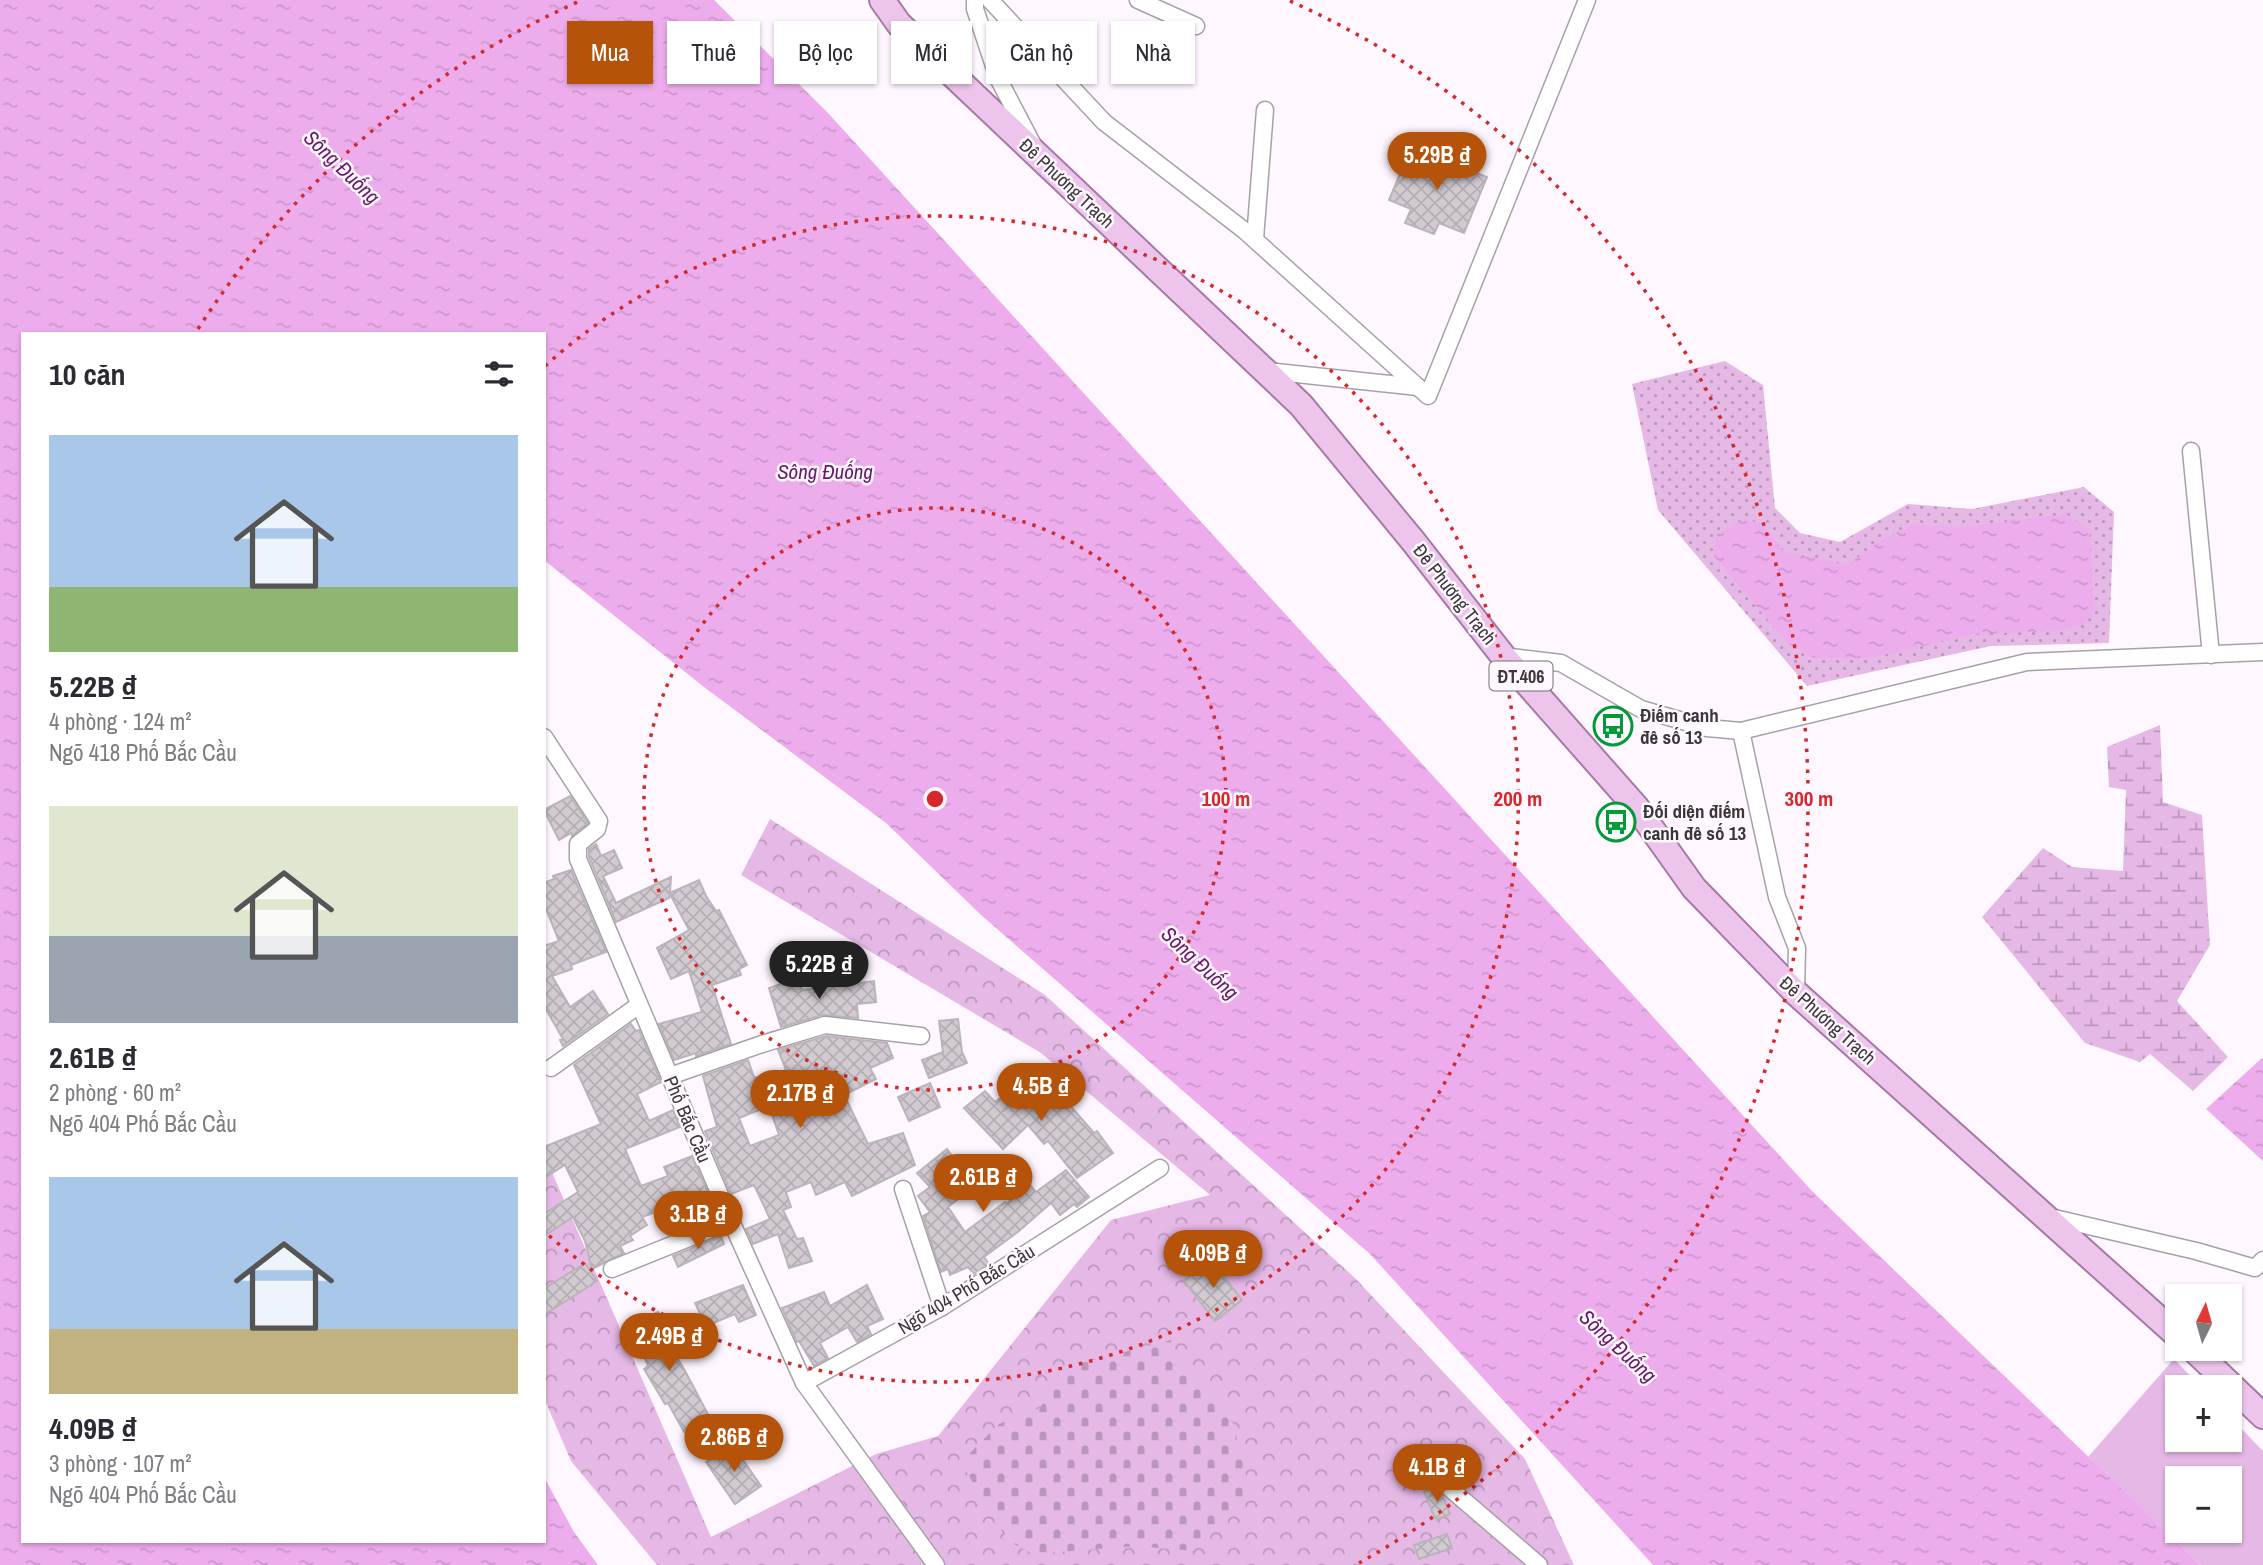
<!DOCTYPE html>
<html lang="vi">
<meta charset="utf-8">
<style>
body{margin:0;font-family:"Archivo Narrow",sans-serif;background:#f2f2f3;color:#2b2b33;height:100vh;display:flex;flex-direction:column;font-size:26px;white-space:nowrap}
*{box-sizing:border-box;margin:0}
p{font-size:23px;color:#7c7c81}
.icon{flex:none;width:38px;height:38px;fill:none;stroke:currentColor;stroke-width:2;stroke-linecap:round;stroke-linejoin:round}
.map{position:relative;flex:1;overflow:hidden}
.panel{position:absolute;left:21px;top:332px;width:525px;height:1211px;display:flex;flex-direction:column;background:#fff;border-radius:0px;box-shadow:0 2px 5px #0004}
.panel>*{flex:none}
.hud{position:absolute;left:567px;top:21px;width:665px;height:63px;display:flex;gap:14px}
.needle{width:46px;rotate:5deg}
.tools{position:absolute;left:2165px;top:1284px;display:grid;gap:14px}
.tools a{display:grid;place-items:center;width:77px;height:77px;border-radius:0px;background:#fff;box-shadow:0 2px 5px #0004;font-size:35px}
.price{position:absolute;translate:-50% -60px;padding:0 16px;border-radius:24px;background:#b45309;color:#fff;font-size:23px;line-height:46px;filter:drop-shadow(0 2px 4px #0008)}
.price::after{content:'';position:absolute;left:50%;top:42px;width:21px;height:16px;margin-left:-10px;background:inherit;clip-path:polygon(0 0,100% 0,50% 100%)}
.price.current{background:#222;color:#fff}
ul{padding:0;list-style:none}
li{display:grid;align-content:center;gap:14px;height:371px;padding:0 28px}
li span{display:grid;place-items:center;height:217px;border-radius:0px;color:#555}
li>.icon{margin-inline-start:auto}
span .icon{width:126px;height:126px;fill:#fffc;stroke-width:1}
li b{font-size:30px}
h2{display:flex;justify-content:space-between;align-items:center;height:84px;padding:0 28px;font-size:30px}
.pill{padding:0 24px;border-radius:0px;background:#fff;box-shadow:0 2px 5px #0004;font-size:24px;line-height:63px}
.pill.current{background:#b45309;color:#fff}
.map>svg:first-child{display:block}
</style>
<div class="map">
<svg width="2263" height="1565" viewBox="0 0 2263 1565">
<defs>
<pattern id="forest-crowns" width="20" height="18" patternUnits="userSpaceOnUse" patternTransform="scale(1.75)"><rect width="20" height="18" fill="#e6b8e6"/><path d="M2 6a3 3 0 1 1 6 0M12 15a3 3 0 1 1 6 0" fill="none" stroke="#bb96bb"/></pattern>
<pattern id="wetland-marsh" width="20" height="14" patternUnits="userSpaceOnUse" patternTransform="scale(1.75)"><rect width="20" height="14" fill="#e6b8e6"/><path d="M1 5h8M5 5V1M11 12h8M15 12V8" fill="none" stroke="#bb96bb"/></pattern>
<pattern id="cemetery-stones" width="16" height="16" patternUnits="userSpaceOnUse" patternTransform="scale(1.75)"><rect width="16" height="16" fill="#e6b8e6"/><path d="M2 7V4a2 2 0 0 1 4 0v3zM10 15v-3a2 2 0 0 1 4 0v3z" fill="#bb96bb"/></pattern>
<pattern id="park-dots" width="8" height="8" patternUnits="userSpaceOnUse" patternTransform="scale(1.75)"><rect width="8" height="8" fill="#e6b8e6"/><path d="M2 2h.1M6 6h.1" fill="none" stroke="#bb96bb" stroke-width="1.8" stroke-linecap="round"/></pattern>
<pattern id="water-ripples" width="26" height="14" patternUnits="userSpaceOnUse" patternTransform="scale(1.75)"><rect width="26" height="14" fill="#edaded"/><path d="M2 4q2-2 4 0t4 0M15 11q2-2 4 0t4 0" fill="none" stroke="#cc95cc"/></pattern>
<pattern id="building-cross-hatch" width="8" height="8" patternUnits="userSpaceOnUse" patternTransform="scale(1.75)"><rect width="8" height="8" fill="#d1cad1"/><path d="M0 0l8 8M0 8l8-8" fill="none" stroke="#b4aeb4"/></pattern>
</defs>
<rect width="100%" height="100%" fill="#fff7ff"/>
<!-- grass -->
<path fill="#e6b8e6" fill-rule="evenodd" d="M 2174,1359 L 2202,1388 L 2177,1388 L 2177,1440 L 2230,1440 L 2230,1417 L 2263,1451 L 2263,1565 L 2201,1565 L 2088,1457 ZM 2177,1479 L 2230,1479 L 2230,1531 L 2177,1531 Z"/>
<!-- forest -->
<polygon fill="url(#forest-crowns)" points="770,819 1045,995 1356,1279 1525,1459 1574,1565 657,1565 571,1461 544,1398 544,1154 711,1537 876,1454 938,1436 1111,1220 1210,1195 1041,1053 741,875"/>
<!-- wetland -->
<polygon fill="url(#wetland-marsh)" points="2160,725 2163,802 2202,815 2210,945 2177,1001 2228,1057 2193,1091 2150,1054 2140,1062 2085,1043 1982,917 2043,848 2072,867 2123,871 2126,790 2109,787 2107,747"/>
<!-- cemetery -->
<polygon fill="url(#cemetery-stones)" points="1171,1340 1172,1353 1231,1417 1251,1493 1193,1551 1136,1546 1033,1554 1008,1541 966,1471 969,1454 999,1424 1040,1408 1066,1367"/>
<!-- park -->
<polygon fill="url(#park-dots)" points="1725,361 1763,385 1775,508 1800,533 1840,542 1908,504 1972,509 2084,487 2114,512 2109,643 1991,646 1807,686 1658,510 1632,384"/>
<!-- water -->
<g fill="url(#water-ripples)">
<polygon points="0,0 714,0 828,113 1812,1191 2201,1565 1653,1565 1370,1254 980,914 886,823 704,687 544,560 544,334 23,334 23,1542 544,1542 544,1477 574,1532 598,1565 0,1565"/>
<polygon points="2066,514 2089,529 2095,611 2084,624 2057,631 1975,634 1871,658 1814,658 1788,644 1713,555 1717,534 1743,519 1762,523 1784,552 1847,565 1877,543 1914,524 1961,527"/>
<polygon points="2262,1058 2263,1058 2263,1161 2206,1109"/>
</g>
<!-- building -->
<g fill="url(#building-cross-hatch)" stroke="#bab3ba" stroke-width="2" fill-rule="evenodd">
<polygon points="1411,147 1487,177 1464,233 1439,223 1434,234 1405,223 1411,209 1389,200"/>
<polygon points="570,796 588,823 572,836 571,833 559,840 544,810"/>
<polygon points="596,844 601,856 614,850 622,868 603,876 616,903 671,877 670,893 699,880 706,896 716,911 719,910 747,965 739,969 741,975 712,985 731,1044 696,1056 696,1053 674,1060 659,1024 702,1012 689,971 671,979 657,948 689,930 670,894 669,898 616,922 589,857 589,849"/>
<polygon points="571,870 606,952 571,965 572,969 552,976 570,1007 593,991 608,1014 563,1046 560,1040 563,1039 544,1006 544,946 559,941 544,904 544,883 554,879 553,876"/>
<polygon points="797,978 802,990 874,981 876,1002 857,1004 858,1018 822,1015 781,1027 769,988"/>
<polygon points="958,1019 962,1052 967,1063 929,1078 922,1060 943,1052 939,1021"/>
<polygon points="631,1024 636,1031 639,1030 661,1082 637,1094 649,1121 673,1110 680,1127 625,1149 641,1186 668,1176 664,1167 692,1156 709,1195 676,1208 675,1205 642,1217 647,1225 630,1236 633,1240 620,1246 624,1253 592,1269 585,1241 573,1217 544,1236 544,1214 578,1192 565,1165 544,1178 544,1147 601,1124 574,1065"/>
<path d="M 826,1036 L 887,1043 L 893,1058 L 870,1068 L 876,1079 L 844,1095 L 868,1144 L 903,1133 L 915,1165 L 852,1196 L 845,1182 L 816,1195 L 811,1182 L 786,1192 L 791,1207 L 783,1210 L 797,1239 L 803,1238 L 812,1261 L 789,1268 L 778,1234 L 753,1244 L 746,1229 L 770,1219 L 754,1185 L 731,1194 L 705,1131 L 717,1127 L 703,1076 L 748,1060 L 754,1077 L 767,1078 L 786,1070 L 778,1050 ZM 769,1106 L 779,1135 L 750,1146 L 739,1118 Z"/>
<polygon points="1034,1073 1057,1099 1061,1095 1094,1133 1097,1131 1113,1153 1077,1178 1048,1141 1044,1144 1028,1125 1003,1149 964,1108 985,1091 995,1102"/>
<polygon points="930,1083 940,1107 909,1121 898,1097"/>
<polygon points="947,1149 974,1187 948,1207 965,1232 1005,1202 1006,1204 1029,1184 1036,1192 1066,1170 1089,1197 1077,1207 1074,1204 1060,1215 1051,1203 1019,1231 984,1257 989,1264 974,1274 968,1267 950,1275 948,1269 941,1272 923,1216 930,1212 918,1196 930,1187 917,1173"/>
<polygon points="721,1236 724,1244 678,1267 673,1256"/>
<polygon points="1211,1260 1242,1300 1215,1321 1184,1281"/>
<polygon points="585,1263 597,1281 544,1315 544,1289"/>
<polygon points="743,1285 756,1315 739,1322 735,1314 706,1326 695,1303"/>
<polygon points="867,1285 883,1319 867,1326 871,1334 857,1342 848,1327 820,1343 828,1358 814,1366 799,1341 797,1342 782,1308 824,1292 830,1306"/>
<polygon points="658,1312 668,1329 660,1332 683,1367 710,1418 684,1432 668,1403 665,1404 644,1369 648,1366 630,1324"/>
<polygon points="732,1444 761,1486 735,1504 706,1462"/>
<polygon points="1434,1488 1442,1495 1450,1514 1436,1520 1424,1492"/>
<polygon points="1447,1534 1452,1548 1419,1559 1414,1545"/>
</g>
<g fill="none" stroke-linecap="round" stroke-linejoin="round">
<defs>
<g id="minor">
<polyline points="975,0 975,9 998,78 1032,143"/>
<polyline points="990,0 1104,122 1245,231 1428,396 1587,0"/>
<polyline points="1138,0 1196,26"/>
<polyline points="1255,239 1265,110"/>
<polyline points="1267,371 1418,387"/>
<polyline points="2191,451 2211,655"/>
<polyline points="1503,656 1561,663 1641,709 1707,728 1741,731 2027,662 2263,652"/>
<polyline points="1741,731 1777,897 1797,948 1796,993"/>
<polyline points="544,737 599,821 597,829 578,844 578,859 731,1221 804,1383 936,1565"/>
<polyline points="551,1068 639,1005"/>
<polyline points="670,1076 762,1044 825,1025 921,1036"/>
<polyline points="903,1189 942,1307"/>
<polyline points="2050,1217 2196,1251 2255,1268 2263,1260"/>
<polyline points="612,1269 731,1221"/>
<polyline points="804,1383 942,1307 1160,1168"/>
<polyline points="1432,1473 1539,1565"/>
</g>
<g id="primary">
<polyline points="882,0 899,24 1301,405 1413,541 1503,656 1637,808 1694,888 1796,993 2177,1335"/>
<polyline points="2193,1349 2263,1416"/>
</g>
</defs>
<!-- minor casing -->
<use href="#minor" stroke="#a7a1a7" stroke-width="19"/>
<!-- primary casing -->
<use href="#primary" stroke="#a679a5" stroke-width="28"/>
<!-- minor -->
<use href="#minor" stroke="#fff" stroke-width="16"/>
<!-- primary -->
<use href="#primary" stroke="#ecc4ec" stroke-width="24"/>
</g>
<!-- distance rings -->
<g fill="none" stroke="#d62828" stroke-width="3.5" stroke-dasharray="3.5 7">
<circle cx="935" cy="799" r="291"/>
<path d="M545 366A583 583 0 1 1 545 1232"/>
<path d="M198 329A874 874 0 0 1 580 1M1290 1A874 874 0 0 1 1359 1563"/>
</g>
<!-- icons -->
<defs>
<symbol id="bus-ring" viewBox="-11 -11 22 22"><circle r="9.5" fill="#fff7ff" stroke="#009b35" stroke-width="1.5"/><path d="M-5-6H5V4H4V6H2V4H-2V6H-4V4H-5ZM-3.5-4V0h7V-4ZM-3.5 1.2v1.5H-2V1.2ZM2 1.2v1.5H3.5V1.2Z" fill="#009b35"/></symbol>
</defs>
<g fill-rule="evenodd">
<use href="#bus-ring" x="1591" y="704" width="44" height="44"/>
<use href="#bus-ring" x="1594" y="800" width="44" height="44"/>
</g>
<g text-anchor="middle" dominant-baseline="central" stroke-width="5" stroke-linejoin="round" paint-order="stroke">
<!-- shield labels -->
<rect fill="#fff7ff" stroke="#757174" stroke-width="2" x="1489.5" y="661.5" width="63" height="29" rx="5"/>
<g font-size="18" font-weight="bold" fill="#3a3739">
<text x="1521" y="676">ĐT.406</text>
</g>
<!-- street labels -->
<g font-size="19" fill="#3a3739" stroke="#fff7ff">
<text transform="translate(1067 183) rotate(43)">Đê Phương Trạch</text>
<text transform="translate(1455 594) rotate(52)">Đê Phương Trạch</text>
<text transform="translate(1828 1020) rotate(42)">Đê Phương Trạch</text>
<text transform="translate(688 1119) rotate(67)">Phố Bắc Cầu</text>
<text transform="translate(966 1289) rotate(-31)">Ngõ 404 Phố Bắc Cầu</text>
</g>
<!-- poi labels -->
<g font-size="19" font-weight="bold" fill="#3a3739" stroke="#fff7ff" text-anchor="start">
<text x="1640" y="715">Điếm canh<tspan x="1640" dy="22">đê số 13</tspan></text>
<text x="1643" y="811">Đối diện điếm<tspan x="1643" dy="22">canh đê số 13</tspan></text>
</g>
<!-- water labels -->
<g font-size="21" font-style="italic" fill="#641a67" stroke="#fff7ff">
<text transform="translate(342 167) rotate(44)">Sông Đuống</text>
<text x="825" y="471">Sông Đuống</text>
<text transform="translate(1200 963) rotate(43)">Sông Đuống</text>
<text transform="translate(1618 1346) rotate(43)">Sông Đuống</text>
</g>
</g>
<circle cx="935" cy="799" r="10" fill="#d62828" stroke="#fff7ff" stroke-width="3.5"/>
<g font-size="21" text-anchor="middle" font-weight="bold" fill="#d62828" stroke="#fff7ff" stroke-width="5" stroke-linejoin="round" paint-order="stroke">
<text x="1226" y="806">100 m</text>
<text x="1518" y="806">200 m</text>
<text x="1809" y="806">300 m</text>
</g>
</svg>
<div class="tools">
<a><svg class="needle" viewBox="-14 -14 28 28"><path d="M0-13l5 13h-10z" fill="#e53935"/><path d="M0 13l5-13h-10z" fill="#7c7c81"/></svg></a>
<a>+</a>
<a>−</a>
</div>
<b class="price" style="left:1437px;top:192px">5.29B ₫</b>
<b class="price current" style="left:819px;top:1001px">5.22B ₫</b>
<b class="price" style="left:1041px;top:1123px">4.5B ₫</b>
<b class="price" style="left:800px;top:1130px">2.17B ₫</b>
<b class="price" style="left:983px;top:1214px">2.61B ₫</b>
<b class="price" style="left:698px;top:1251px">3.1B ₫</b>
<b class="price" style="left:1213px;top:1290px">4.09B ₫</b>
<b class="price" style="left:669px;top:1373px">2.49B ₫</b>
<b class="price" style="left:734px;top:1474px">2.86B ₫</b>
<b class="price" style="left:1437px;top:1504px">4.1B ₫</b>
<div class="hud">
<a class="pill current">Mua</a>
<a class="pill">Thuê</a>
<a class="pill">Bộ lọc</a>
<a class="pill">Mới</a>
<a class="pill">Căn hộ</a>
<a class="pill">Nhà</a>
</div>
<section class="panel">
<h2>10 căn<svg class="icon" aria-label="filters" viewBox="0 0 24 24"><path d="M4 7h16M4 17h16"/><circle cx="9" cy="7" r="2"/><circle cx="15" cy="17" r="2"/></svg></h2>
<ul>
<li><span style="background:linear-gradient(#a9c7e8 70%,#8fb573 0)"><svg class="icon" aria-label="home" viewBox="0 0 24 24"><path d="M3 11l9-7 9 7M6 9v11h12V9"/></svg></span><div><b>5.22B ₫</b><p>4 phòng · 124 m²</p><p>Ngõ 418 Phố Bắc Cầu</p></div></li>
<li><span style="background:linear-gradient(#dfe7d0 60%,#9aa5b1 0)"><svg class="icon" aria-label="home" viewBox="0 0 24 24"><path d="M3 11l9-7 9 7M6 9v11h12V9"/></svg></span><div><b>2.61B ₫</b><p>2 phòng · 60 m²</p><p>Ngõ 404 Phố Bắc Cầu</p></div></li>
<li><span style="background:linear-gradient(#a9c7e8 70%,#c2b280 0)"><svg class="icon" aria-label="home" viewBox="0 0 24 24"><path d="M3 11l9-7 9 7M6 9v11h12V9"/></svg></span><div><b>4.09B ₫</b><p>3 phòng · 107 m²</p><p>Ngõ 404 Phố Bắc Cầu</p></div></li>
</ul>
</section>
</div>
